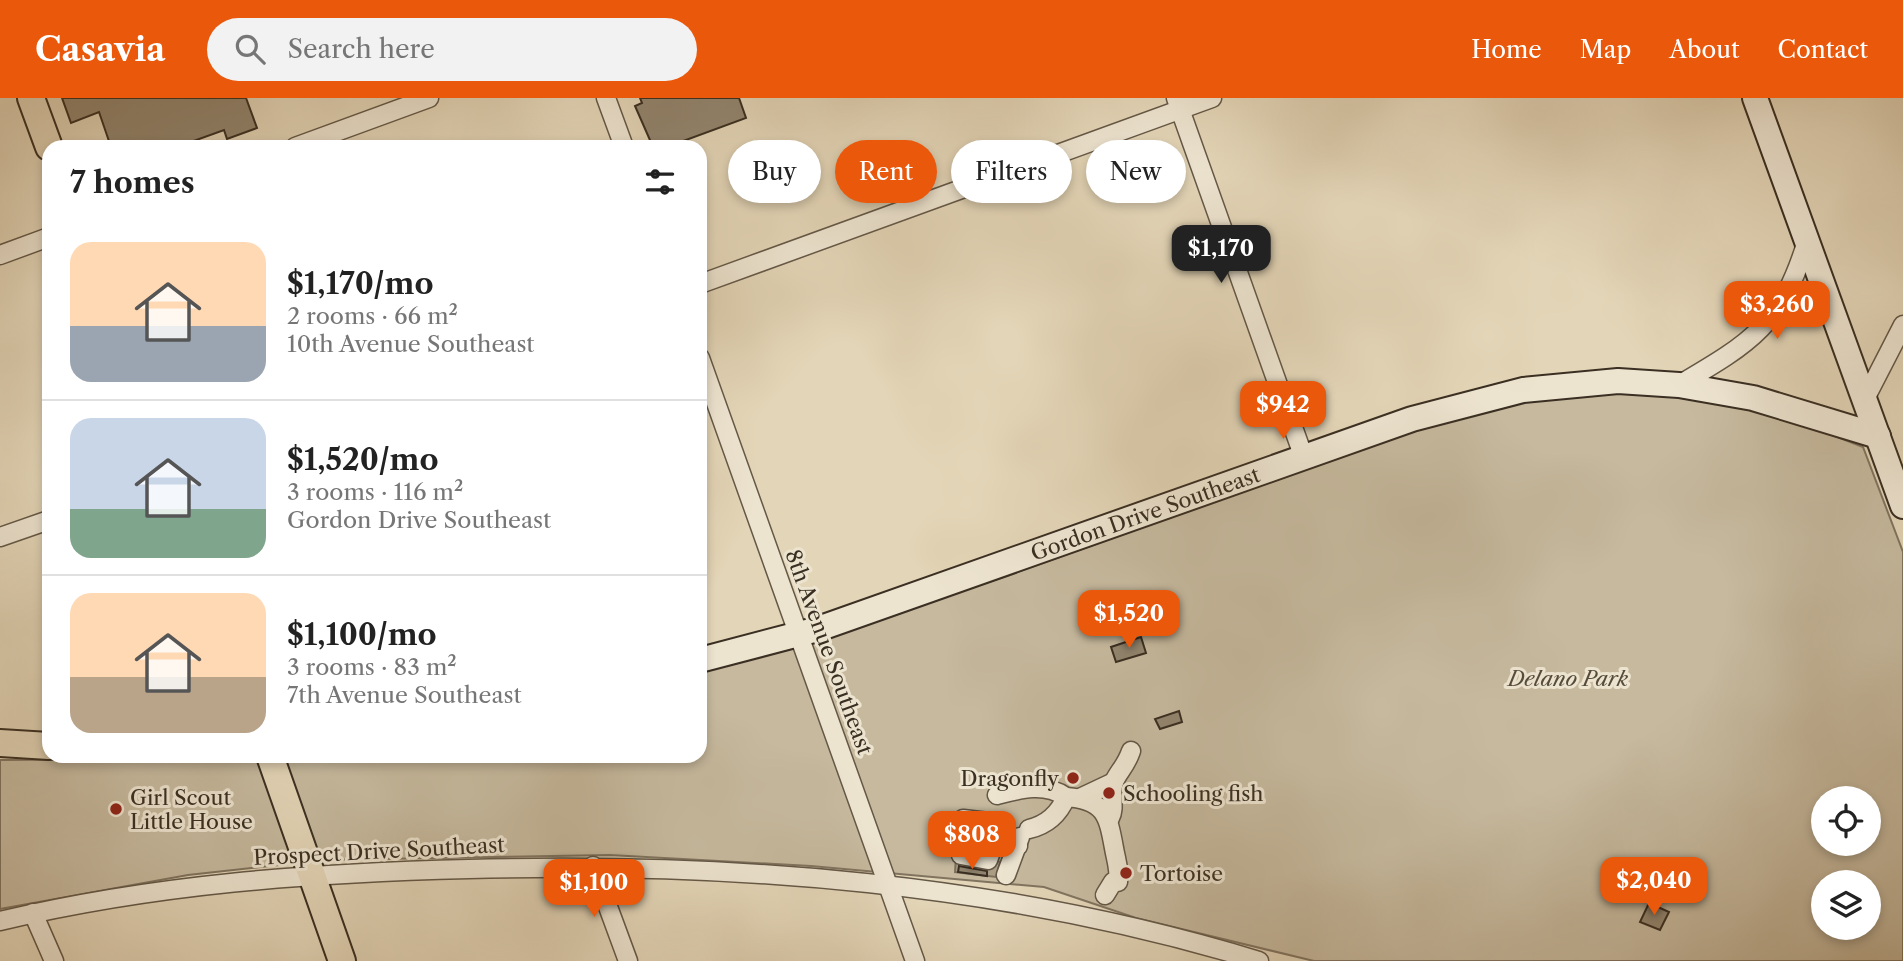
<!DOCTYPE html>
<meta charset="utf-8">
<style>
body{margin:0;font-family:"Libre Caslon Text",serif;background:#f2f2f2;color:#222;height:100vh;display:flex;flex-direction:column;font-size:26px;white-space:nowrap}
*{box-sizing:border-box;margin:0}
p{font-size:23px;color:#767676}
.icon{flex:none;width:38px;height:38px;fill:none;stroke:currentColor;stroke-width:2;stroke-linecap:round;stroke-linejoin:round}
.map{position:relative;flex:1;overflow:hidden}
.sheet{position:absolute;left:42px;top:42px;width:665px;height:623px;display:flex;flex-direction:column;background:#fff;border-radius:21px;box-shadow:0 4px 10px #0003}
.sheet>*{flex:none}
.hud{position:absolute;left:728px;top:42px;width:665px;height:63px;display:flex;gap:14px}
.buttons{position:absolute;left:1811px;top:688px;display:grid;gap:14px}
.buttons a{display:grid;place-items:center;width:70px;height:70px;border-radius:50%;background:#fff;box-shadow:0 4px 10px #0003;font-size:35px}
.price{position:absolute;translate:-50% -60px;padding:0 16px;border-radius:14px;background:#ea580c;color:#fff;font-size:23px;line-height:46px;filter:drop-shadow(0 2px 4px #0008)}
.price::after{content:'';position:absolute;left:50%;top:42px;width:21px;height:16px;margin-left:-10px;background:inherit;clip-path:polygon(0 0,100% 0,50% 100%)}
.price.active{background:#222;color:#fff}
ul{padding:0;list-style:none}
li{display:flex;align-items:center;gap:21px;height:175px;padding:0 28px}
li+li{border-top:2px solid #e0e0e0}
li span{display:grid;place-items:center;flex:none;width:196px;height:140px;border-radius:21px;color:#555}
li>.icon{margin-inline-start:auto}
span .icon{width:84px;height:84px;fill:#fffc;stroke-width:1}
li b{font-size:30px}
h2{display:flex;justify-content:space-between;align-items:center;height:84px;padding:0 28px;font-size:30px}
.tag{padding:0 24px;border-radius:32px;background:#fff;box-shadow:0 4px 10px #0003;font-size:24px;line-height:63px}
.tag.active{background:#ea580c;color:#fff}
header{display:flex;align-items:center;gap:42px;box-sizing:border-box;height:98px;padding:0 35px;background:#ea580c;color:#fff}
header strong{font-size:33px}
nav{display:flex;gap:38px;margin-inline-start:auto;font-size:24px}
.search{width:490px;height:63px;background:#f2f2f2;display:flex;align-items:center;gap:18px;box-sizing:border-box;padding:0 24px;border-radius:38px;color:#767676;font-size:26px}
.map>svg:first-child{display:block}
</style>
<header>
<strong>Casavia</strong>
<div class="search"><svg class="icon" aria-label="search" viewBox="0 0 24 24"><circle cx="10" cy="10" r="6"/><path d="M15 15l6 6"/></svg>Search here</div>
<nav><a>Home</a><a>Map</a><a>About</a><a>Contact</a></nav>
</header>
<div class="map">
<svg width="1903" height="863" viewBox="0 0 1903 863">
<rect width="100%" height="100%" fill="#e3d5b7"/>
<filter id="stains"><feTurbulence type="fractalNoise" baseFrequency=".00286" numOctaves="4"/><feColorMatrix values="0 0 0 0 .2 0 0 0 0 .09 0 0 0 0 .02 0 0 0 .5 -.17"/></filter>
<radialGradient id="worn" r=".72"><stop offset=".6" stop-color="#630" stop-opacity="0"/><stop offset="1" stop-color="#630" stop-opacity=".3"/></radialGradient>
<!-- green -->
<path fill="#c6b99e" stroke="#807460" stroke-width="2" fill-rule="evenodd" d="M 1603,290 L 1694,297 L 1766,311 L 1863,349 L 1903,454 L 1903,863 L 1314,863 L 1136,820 L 1044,789 L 811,768 L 610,757 L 324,762 L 188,777 L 0,811 L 0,662 L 700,658 L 700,575 L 802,546 L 1007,478 L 1473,311 ZM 1824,700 L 1869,700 L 1869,746 L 1824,746 ZM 1824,784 L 1869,784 L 1869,830 L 1824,830 Z"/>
<!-- water -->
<polygon fill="#aa9d84" stroke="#7d715d" stroke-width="2" points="959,714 998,720 994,762 1000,764 996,779 955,774"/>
<!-- building -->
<g fill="#92856f" stroke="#3a2f22" stroke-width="2">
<polygon points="62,0 246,0 257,30 227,41 224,32 177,49 111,49 99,14 71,25"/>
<polygon points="640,0 739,0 746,20 667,49 653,49 635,8 642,5"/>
<polygon points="1141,539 1146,555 1116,564 1111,549"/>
<polygon points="1179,613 1182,624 1160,631 1155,621"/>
<polygon points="959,768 987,773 987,778 958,774"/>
<polygon points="1649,805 1669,814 1660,832 1640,824"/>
</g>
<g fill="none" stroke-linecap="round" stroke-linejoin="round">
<defs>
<g id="street">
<polyline points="606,0 624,49"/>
<polyline points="1176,0 1304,360"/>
<polyline points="295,49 429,0"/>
<polyline points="0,157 49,139"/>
<polyline points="700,186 1212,0"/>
<polyline points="700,260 915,863"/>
<path d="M 1679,287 C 1752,244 1781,227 1807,143"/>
<polyline points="1865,301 1903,227"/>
<polyline points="0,439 49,422"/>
<path d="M 997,697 C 1020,691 1045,684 1066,699"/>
<polyline points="1080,700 1114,684"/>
<path d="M 1110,720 C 1116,709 1109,696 1114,684 C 1118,674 1126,668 1131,653"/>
<path d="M 1029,731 C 1046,727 1059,716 1066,699 C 1105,702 1108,717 1114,750 C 1116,762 1120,772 1118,784 L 1113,784 L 1105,797"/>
<polyline points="995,743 997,725 963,721 961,757 988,762 995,743 1018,748"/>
<polyline points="593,768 628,863"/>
<polyline points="1006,777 1020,739"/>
<polyline points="33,815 54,863"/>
<path d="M 0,823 C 156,786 310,775 469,771 C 735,764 1004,785 1259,863"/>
</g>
<g id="secondary">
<polyline points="1755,0 1903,408"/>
<path id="s1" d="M 700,562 L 818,531 L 1412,321 L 1523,292 L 1618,283 L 1679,287 L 1753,300 L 1878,338"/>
</g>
<g id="primary">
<polyline points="31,0 49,49"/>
<polyline points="0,645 49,648"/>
<polyline points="270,658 342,863"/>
</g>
</defs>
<!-- street casing -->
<use href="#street" stroke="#645847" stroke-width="21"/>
<!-- secondary casing -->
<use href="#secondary" stroke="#3a2f22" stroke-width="28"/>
<!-- primary casing -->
<use href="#primary" stroke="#3a2f22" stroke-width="30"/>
<!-- street -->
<use href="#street" stroke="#ede4d0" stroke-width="18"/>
<!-- secondary -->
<use href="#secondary" stroke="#ede4d0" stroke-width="24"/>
<!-- primary -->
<use href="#primary" stroke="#e3d5b7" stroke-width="26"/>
</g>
<!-- markers -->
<g fill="#8f2418" stroke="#ede4d0" stroke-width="2.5">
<circle cx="1073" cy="680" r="7"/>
<circle cx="1109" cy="695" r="7"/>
<circle cx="116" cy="711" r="7"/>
<circle cx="1126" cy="775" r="7"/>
</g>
<g text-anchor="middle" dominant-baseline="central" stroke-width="6" stroke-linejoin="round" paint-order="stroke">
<!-- street labels -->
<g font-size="21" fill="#3a2f22" stroke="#ede4d0">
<text stroke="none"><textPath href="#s1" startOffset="469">Gordon Drive Southeast</textPath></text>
<text transform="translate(829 554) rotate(70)">8th Avenue Southeast</text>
<text transform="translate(379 753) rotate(-3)">Prospect Drive Southeast</text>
</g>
<!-- park labels -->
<g font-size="21" font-style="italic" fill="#564b3b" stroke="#ede4d0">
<text x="1568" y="580">Delano Park</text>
</g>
<!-- poi labels -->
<g font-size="21" fill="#3a2f22" stroke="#ede4d0" text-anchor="start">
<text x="1059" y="680" text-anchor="end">Dragonfly</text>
<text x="1123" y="695">Schooling fish</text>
<text x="130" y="699">Girl Scout<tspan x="130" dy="24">Little House</tspan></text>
<text x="1140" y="775">Tortoise</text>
</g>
</g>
<rect width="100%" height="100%" filter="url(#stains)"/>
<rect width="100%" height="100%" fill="url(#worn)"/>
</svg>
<div class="buttons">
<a><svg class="icon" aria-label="locate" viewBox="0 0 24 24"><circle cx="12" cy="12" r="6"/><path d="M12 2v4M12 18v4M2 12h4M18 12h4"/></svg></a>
<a><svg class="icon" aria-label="layers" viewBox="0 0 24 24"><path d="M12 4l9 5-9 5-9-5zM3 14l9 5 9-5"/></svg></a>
</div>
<b class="price active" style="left:1221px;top:187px">$1,170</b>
<b class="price" style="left:1777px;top:243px">$3,260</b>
<b class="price" style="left:1283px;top:343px">$942</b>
<b class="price" style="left:1129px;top:552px">$1,520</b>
<b class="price" style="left:972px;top:773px">$808</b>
<b class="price" style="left:1654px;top:819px">$2,040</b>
<b class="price" style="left:594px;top:821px">$1,100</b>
<div class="hud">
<a class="tag">Buy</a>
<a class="tag active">Rent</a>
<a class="tag">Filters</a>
<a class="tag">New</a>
</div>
<section class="sheet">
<h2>7 homes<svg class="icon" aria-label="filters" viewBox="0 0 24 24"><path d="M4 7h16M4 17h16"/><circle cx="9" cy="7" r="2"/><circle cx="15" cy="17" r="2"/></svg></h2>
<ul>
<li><span style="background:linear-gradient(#ffd9b3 60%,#9aa5b1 0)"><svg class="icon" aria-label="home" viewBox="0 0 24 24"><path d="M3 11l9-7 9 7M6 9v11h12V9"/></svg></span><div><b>$1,170/mo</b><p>2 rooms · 66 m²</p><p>10th Avenue Southeast</p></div></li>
<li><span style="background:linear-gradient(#c9d6e8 65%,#7fa58c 0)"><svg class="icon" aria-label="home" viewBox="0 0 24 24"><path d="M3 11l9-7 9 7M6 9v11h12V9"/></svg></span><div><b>$1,520/mo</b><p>3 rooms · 116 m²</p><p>Gordon Drive Southeast</p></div></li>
<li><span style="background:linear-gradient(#ffd9b3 60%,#b9a48a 0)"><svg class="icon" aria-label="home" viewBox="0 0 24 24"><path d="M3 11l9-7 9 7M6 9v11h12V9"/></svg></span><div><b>$1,100/mo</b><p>3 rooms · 83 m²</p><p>7th Avenue Southeast</p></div></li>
</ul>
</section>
</div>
